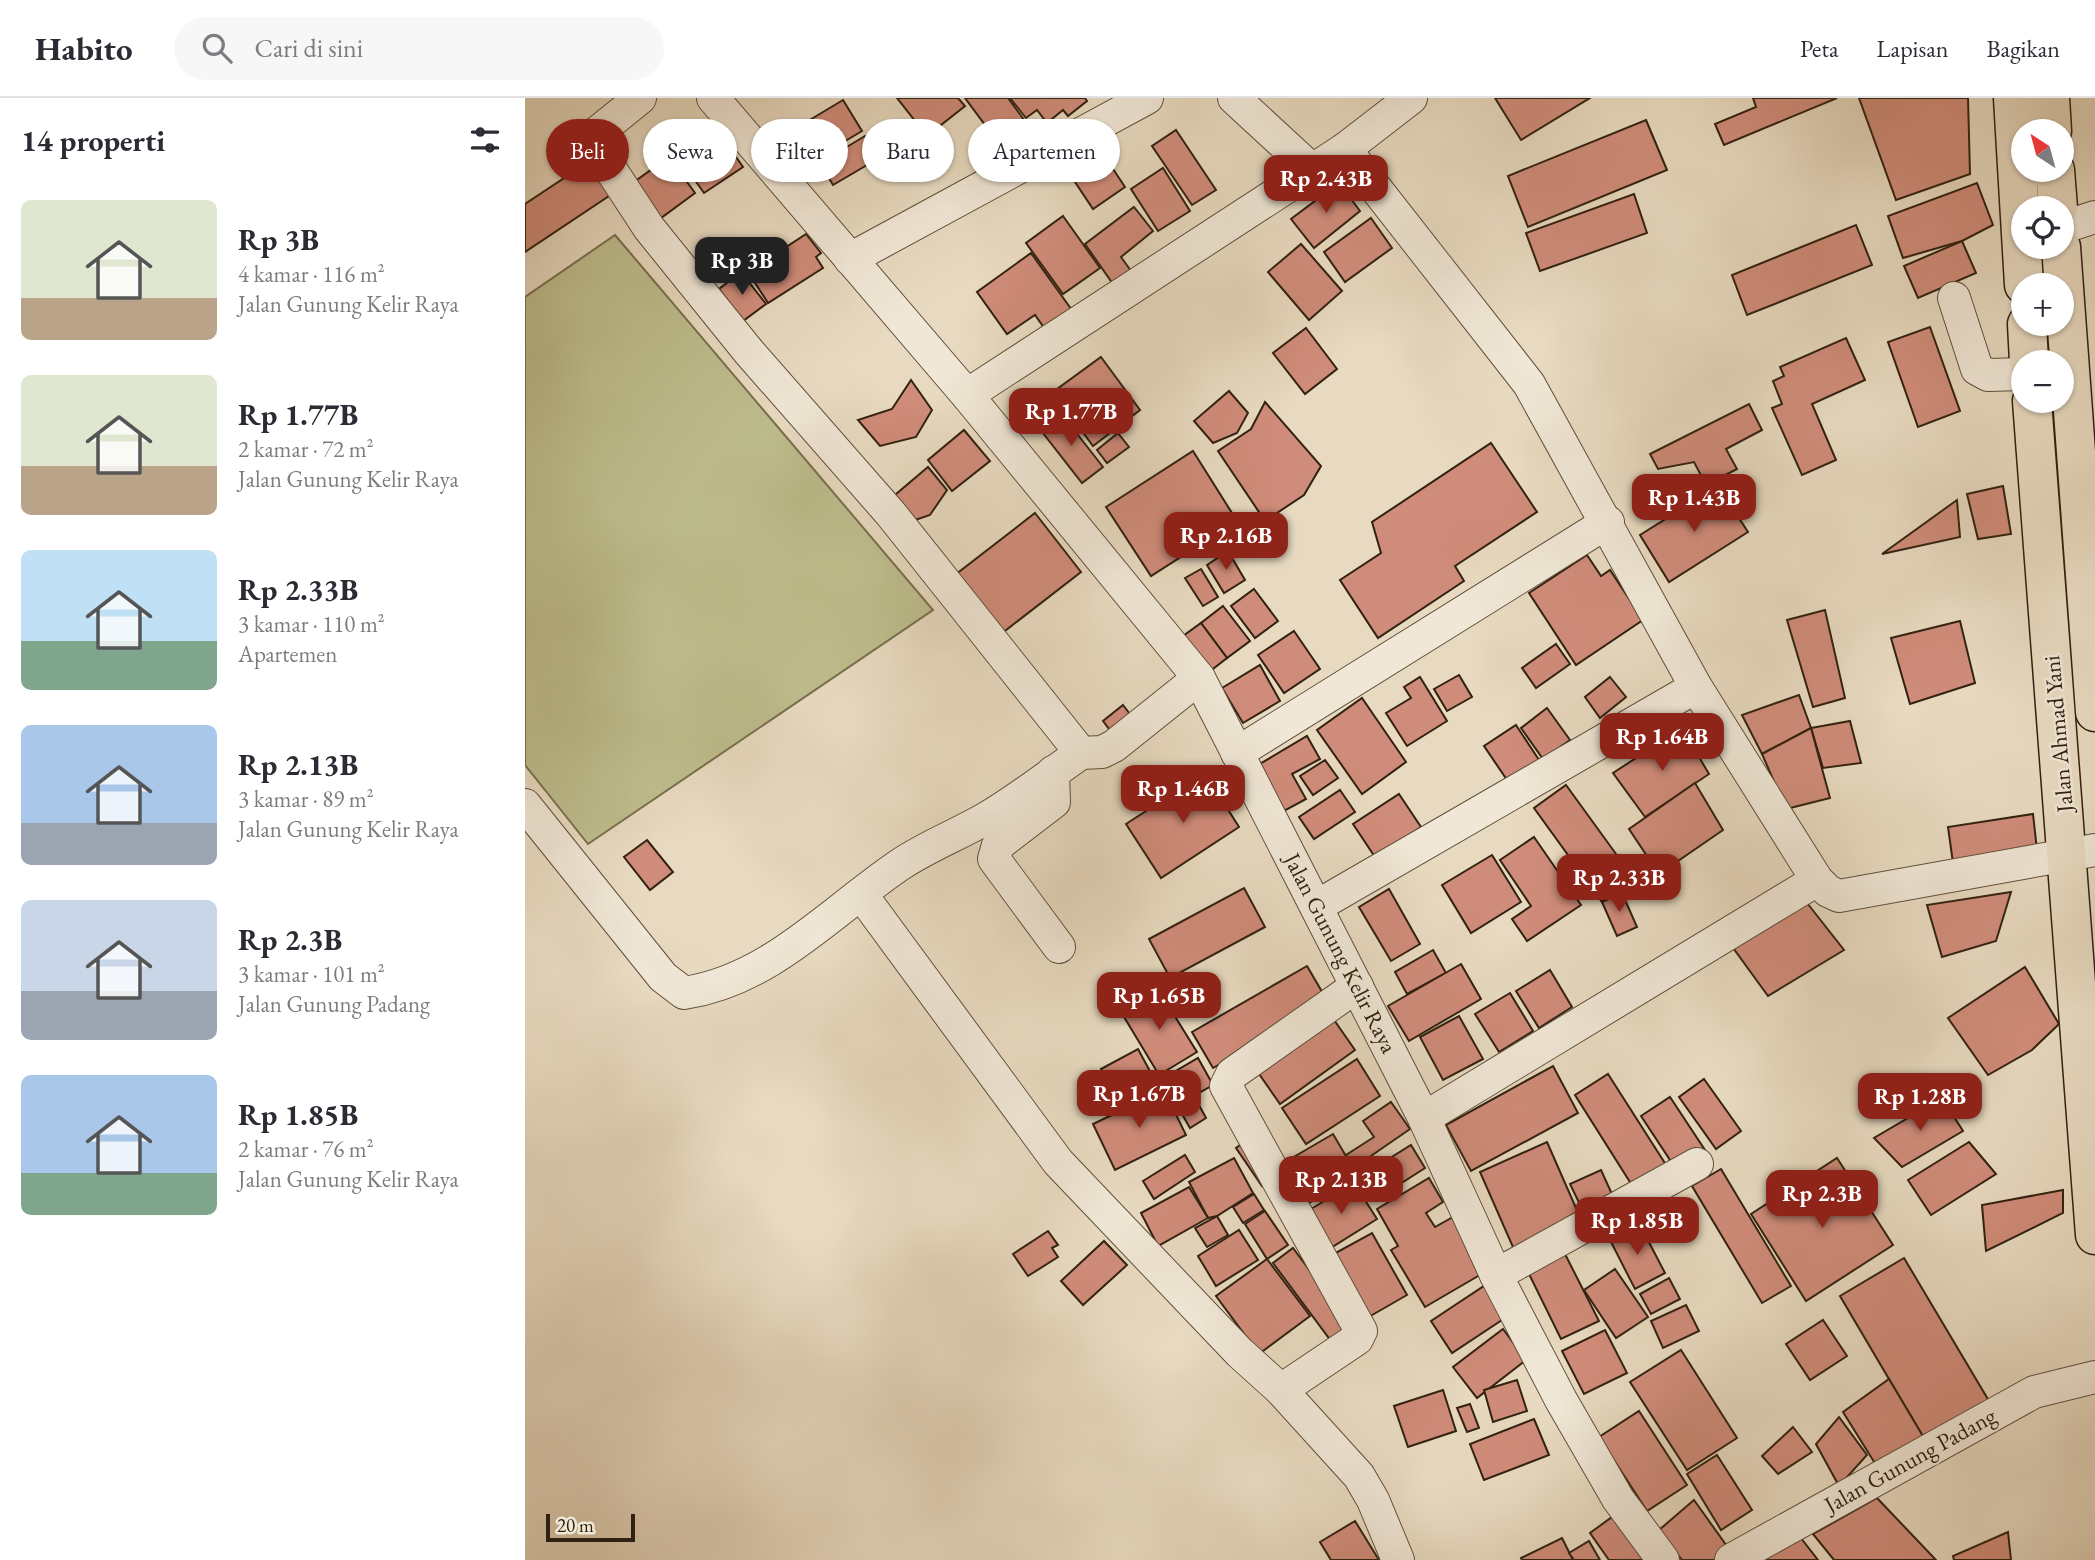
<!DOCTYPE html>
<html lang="id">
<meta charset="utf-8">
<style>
body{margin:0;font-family:"EB Garamond",serif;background:#f7f7f7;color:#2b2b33;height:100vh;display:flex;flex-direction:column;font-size:26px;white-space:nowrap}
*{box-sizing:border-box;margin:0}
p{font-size:23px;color:#7c7c81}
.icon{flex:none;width:38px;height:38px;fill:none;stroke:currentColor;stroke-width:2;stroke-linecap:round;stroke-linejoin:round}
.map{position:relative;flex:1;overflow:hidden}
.panel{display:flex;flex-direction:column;background:#fff;width:525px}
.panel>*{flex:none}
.guide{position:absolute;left:21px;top:21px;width:665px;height:63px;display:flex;gap:14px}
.needle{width:46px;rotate:324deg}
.buttons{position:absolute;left:1486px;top:21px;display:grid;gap:14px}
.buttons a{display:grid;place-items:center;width:63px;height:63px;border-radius:50%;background:#fff;box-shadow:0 2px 5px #0004;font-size:35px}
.scale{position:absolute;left:21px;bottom:18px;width:89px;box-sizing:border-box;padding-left:7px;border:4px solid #312110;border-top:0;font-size:19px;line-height:24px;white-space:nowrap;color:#312110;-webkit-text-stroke:5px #f0e7d6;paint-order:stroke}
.price{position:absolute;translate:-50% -60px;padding:0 16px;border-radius:14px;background:#8f2418;color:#fff;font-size:23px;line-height:46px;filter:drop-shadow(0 2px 4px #0008)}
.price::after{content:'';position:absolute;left:50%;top:42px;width:21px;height:16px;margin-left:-10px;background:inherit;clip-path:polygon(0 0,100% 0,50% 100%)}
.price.selected{background:#222;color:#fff}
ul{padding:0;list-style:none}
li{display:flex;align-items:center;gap:21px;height:175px;padding:0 21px}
li span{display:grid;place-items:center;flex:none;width:196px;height:140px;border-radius:10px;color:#555}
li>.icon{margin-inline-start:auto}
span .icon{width:84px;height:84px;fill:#fffc;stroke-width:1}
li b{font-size:30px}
h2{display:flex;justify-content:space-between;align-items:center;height:84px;padding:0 21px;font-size:30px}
.tag{padding:0 24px;border-radius:32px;background:#fff;box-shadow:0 2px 5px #0004;font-size:24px;line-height:63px}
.tag.selected{background:#8f2418;color:#fff}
header{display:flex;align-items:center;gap:42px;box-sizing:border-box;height:98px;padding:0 35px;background:#fff;border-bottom:2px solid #e1e1e2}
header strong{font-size:33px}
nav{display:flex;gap:38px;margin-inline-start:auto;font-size:24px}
.search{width:490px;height:63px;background:#f7f7f7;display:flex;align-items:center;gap:18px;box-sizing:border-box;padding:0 24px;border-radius:38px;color:#7c7c81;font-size:26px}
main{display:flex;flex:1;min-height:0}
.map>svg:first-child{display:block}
</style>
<header>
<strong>Habito</strong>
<div class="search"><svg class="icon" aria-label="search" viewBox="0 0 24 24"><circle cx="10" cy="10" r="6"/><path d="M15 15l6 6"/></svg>Cari di sini</div>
<nav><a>Peta</a><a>Lapisan</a><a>Bagikan</a></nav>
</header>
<main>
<section class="panel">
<h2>14 properti<svg class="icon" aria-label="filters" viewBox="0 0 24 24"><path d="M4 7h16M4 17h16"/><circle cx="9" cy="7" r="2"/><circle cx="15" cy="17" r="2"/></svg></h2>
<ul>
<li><span style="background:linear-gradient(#dfe7d0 70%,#b9a48a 0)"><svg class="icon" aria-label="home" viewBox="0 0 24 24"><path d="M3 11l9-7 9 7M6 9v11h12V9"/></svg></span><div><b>Rp 3B</b><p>4 kamar · 116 m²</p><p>Jalan Gunung Kelir Raya</p></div></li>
<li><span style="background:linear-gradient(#dfe7d0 65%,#b9a48a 0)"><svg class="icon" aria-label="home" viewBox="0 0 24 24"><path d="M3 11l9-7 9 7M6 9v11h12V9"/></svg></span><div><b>Rp 1.77B</b><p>2 kamar · 72 m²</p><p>Jalan Gunung Kelir Raya</p></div></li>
<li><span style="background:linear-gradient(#bfe0f5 65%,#7fa58c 0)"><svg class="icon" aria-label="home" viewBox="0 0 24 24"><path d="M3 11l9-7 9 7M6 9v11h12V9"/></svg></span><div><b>Rp 2.33B</b><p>3 kamar · 110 m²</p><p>Apartemen</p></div></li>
<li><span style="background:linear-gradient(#a9c7e8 70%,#9aa5b1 0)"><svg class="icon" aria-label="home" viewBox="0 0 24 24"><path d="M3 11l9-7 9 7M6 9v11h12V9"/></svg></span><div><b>Rp 2.13B</b><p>3 kamar · 89 m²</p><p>Jalan Gunung Kelir Raya</p></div></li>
<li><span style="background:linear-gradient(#c9d6e8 65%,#9aa5b1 0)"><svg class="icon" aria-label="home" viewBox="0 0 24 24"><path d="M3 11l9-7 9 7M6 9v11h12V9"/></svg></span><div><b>Rp 2.3B</b><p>3 kamar · 101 m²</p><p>Jalan Gunung Padang</p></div></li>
<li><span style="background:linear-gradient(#a9c7e8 70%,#7fa58c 0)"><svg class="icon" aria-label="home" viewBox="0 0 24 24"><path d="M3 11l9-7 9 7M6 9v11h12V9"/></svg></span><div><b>Rp 1.85B</b><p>2 kamar · 76 m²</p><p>Jalan Gunung Kelir Raya</p></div></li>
</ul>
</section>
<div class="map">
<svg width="1570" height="1462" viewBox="0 0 1570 1462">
<rect width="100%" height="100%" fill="#e8dac0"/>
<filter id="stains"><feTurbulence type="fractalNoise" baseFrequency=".00286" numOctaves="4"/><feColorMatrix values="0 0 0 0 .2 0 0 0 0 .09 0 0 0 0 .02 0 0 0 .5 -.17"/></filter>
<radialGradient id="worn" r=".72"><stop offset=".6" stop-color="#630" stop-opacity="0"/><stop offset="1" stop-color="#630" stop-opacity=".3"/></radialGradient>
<!-- green -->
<polygon fill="#bebd8d" stroke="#786f4e" stroke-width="2" points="90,137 408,512 63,746 0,667 0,199"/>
<!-- building -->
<g fill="#d08c7a" stroke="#312110" stroke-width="2">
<polygon points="372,0 433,0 440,8 402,38"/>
<polygon points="440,0 483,0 516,45 489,66"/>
<polygon points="485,0 560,0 562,3 543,18 538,12 522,25 512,12 501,20"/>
<polygon points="970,0 1065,0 996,42"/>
<polygon points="1228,0 1312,0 1199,47 1190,26 1231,9"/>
<polygon points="1334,0 1443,0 1445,76 1371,102"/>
<polygon points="318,2 337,33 297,57 278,26"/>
<polygon points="1121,22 1142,72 1003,129 983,78"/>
<polygon points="651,32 691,92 667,107 627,48"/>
<polygon points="340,38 354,60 308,87 295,65"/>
<polygon points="197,39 218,69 179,95 158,65"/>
<polygon points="568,41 600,89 568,111 536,63"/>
<polygon points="144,59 170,95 136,120 109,84"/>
<polygon points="65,63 87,96 0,154 0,106"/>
<polygon points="638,70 665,113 633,133 606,91"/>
<polygon points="814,85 835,113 789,150 766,121"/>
<polygon points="1452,85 1468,127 1437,143 1378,160 1363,118"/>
<polygon points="1109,96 1122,135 1015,173 1001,135"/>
<polygon points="609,109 628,133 596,159 606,173 588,186 560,146"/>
<polygon points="538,118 575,170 538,196 501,145"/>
<polygon points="846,120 867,150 820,184 799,154"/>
<polygon points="1331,127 1347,167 1222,217 1207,177"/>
<polygon points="281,136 296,155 291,159 298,170 243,205 223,174"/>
<polygon points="1437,143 1451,175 1393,200 1379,168"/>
<polygon points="776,146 817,193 784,222 743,174"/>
<polygon points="506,155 549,215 522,234 510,217 482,236 452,194"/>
<polygon points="216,174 241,206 218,223 194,191"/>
<polygon points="1405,229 1435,313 1393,329 1363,244"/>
<polygon points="781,230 812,271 780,296 748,255"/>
<polygon points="1321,240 1340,282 1287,306 1311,362 1277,377 1247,310 1257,306 1248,283 1259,278 1255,269"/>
<polygon points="576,259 615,312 568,348 528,294"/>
<polygon points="386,282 407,312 391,339 355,348 333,322 367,311"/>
<polygon points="704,293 723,315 712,335 688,345 669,323"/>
<polygon points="740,304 796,368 779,397 740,423 693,353 726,331"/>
<polygon points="1224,306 1237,332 1201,351 1212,371 1181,387 1169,364 1133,371 1125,356"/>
<polygon points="535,314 578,369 557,385 514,330"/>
<polygon points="439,332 465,363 427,393 403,362"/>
<polygon points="593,335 604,349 582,365 572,352"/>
<polygon points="966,345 1012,414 930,468 939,483 853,540 815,482 856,455 847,424"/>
<polygon points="668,353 712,423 626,478 581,409"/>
<polygon points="403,369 422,392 405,417 390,422 370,397"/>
<polygon points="1193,388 1223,434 1144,484 1115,437"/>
<polygon points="1478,388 1486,436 1453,441 1442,396"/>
<polygon points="1432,402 1435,439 1357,456"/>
<polygon points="510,415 556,474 476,536 430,477"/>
<polygon points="703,453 720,482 699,495 682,467"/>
<polygon points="1062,457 1076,478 1085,472 1118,522 1051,567 1004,495"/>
<polygon points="676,471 693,499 678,508 660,480"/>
<polygon points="729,491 753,523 730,540 706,508"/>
<polygon points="698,508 725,543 702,560 676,525"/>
<polygon points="1300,512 1320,600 1288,609 1262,522"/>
<polygon points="1435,523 1450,585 1385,606 1366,540"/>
<polygon points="676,525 702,560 684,574 658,538"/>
<polygon points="769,533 795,571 759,595 733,557"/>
<polygon points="1031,546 1045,566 1011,590 997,570"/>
<polygon points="735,567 755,603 718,625 697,590"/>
<polygon points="934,577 947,599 922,613 909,591"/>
<polygon points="895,579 922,623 882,648 861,615 886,600 879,589"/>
<polygon points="1085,579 1101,599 1075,620 1060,599"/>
<polygon points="1274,597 1286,630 1237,656 1217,617"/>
<polygon points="837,600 881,664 837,696 792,632"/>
<polygon points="598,607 611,624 591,640 578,623"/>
<polygon points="1022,610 1045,642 1018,661 996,630"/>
<polygon points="1325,623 1336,665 1298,670 1286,630"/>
<polygon points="991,627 1014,662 982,682 959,648"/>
<polygon points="1157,630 1184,676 1120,719 1088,675"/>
<polygon points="1286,630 1305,700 1261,711 1237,656"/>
<polygon points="782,638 795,661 767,676 781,701 759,713 733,667"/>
<polygon points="800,662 813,680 788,697 775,678"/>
<polygon points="680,675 714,729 636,780 601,726"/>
<polygon points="1170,685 1198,732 1134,776 1104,731"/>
<polygon points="1041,687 1107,778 1077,804 1009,710"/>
<polygon points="815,692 830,714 789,741 774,719"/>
<polygon points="874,696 896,729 850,759 828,726"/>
<polygon points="1508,716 1512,752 1428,765 1423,729"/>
<polygon points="1009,739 1056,807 1002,843 987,821 1006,808 975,762"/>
<polygon points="122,742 148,774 125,792 99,759"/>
<polygon points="967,757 996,804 946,835 917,787"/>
<polygon points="719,790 740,829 645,880 624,841"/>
<polygon points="864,791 895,846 866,863 834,809"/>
<polygon points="1486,794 1471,843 1417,859 1402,807"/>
<polygon points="1097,795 1112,829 1092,838 1077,804"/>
<polygon points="1279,801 1319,852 1243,898 1206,847"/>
<polygon points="908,852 921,875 882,896 870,874"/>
<polygon points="936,866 956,901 884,943 863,908"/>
<polygon points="782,868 803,904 688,970 667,934"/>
<polygon points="1500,869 1534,926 1507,952 1463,977 1423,920"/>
<polygon points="1025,872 1047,909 1014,930 991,893"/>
<polygon points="633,891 672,954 634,977 596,914"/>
<polygon points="985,895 1008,933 974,954 950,916"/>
<polygon points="934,918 958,961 918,982 895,939"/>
<polygon points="807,919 830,952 755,1006 732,973"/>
<polygon points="613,951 633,988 596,1009 576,971"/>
<polygon points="673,960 688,987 669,998 681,1020 665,1030 637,981"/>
<polygon points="832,961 855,998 781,1046 757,1010"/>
<polygon points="1028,968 1053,1015 946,1073 921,1027"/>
<polygon points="1083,976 1143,1070 1110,1092 1050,997"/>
<polygon points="1179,981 1216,1033 1191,1051 1154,999"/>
<polygon points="639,992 661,1037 590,1072 568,1026"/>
<polygon points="1145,999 1180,1052 1151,1071 1116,1018"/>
<polygon points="1417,1000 1438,1033 1377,1069 1349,1040"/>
<polygon points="866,1004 885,1031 830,1069 821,1057 849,1039 838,1023"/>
<polygon points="808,1036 832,1077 779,1108 755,1067"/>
<polygon points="722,1042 748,1080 737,1088 711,1050"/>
<polygon points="1022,1044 1058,1126 991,1156 955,1074"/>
<polygon points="1444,1044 1471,1076 1406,1117 1383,1082"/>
<polygon points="886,1047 900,1070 853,1100 838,1077"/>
<polygon points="660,1057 670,1074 629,1101 618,1083"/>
<polygon points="709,1060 728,1095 692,1118 683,1120 664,1084"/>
<polygon points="1312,1060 1368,1147 1281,1203 1226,1116"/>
<polygon points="1196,1071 1266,1188 1237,1205 1167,1088"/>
<polygon points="1076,1072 1091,1105 1061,1119 1045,1086"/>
<polygon points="904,1080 918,1104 901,1115 910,1129 928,1119 960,1174 900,1209 866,1152 873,1148 852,1111"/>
<polygon points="829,1085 852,1121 804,1151 781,1114"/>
<polygon points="664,1089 683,1120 633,1148 616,1115"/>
<polygon points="1538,1092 1538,1115 1461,1153 1457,1107"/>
<polygon points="729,1096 739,1112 718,1125 708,1109"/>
<polygon points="740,1113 763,1147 742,1161 720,1126"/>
<polygon points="692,1118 703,1137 682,1149 670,1130"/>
<polygon points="1115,1127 1140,1175 1110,1191 1085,1142"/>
<polygon points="714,1132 733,1162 691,1188 673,1158"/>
<polygon points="523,1133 533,1147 527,1150 533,1159 503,1178 488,1156"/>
<polygon points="847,1135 882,1197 842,1220 807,1157"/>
<polygon points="579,1143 602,1167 558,1207 536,1183"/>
<polygon points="768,1150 832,1236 812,1251 748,1165"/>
<polygon points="1040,1156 1074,1223 1036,1241 1003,1174"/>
<polygon points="1379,1160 1464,1303 1400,1342 1315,1198"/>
<polygon points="742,1161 785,1218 734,1256 691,1198"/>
<polygon points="1090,1171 1123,1219 1091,1240 1059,1192"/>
<polygon points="1144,1180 1155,1201 1126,1216 1115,1196"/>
<polygon points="965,1184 986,1216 927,1255 906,1223"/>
<polygon points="1161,1207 1174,1233 1138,1250 1126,1223"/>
<polygon points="1298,1222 1322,1258 1285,1282 1261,1246"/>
<polygon points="978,1231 1001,1262 952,1300 928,1269"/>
<polygon points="1080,1232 1102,1275 1059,1296 1037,1253"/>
<polygon points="1156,1252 1212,1340 1162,1372 1105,1284"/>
<polygon points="1364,1281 1399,1340 1351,1367 1318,1314"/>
<polygon points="992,1282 1002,1313 968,1324 959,1292"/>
<polygon points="918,1292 931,1333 883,1349 869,1308"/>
<polygon points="945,1306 954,1330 942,1334 932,1310"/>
<polygon points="1114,1313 1162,1387 1122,1413 1074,1339"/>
<polygon points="1314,1319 1342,1357 1314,1388 1291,1346"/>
<polygon points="1009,1321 1024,1357 959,1382 945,1346"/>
<polygon points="1268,1329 1287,1354 1253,1376 1237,1358"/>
<polygon points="1192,1357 1227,1412 1196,1432 1162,1376"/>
<polygon points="1352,1400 1411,1462 1309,1462 1288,1436"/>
<polygon points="1169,1402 1204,1451 1189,1462 1157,1462 1134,1432"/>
<polygon points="1087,1419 1119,1462 1084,1462 1065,1435"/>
<polygon points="830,1423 854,1462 806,1462 795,1444"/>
<polygon points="1483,1434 1486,1462 1429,1462 1428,1458"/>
<polygon points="1272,1435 1293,1462 1240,1462 1237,1457"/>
<polygon points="1037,1440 1048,1462 997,1462 996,1460"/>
<polygon points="1064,1443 1075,1462 1049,1462 1044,1455"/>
</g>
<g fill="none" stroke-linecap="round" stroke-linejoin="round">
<defs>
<g id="minor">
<polyline points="115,0 68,38 73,52 124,130 224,254 366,416 556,655 577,654 589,648 674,580"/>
<polyline points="188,0 442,297 674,580 899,1020 971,1177 1036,1302 1093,1401 1138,1462"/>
<polyline points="709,0 787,72"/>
<polyline points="820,51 1004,286 1171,589 1292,782 1303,793 1314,798 1570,752"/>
<polyline points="1536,130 1570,119"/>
<polyline points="325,161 622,0"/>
<polyline points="1429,200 1452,271 1463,277 1498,276"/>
<polyline points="442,297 820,51 886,0"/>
<polyline points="712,655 1083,424"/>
<polyline points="528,674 529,704 473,747 469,761 534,849"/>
<path d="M 0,707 L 138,879 L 159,895 C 246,882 306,813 376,766 C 403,748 432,737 460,721 C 493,702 524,677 556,655"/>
<polyline points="336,796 533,1064 715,1255 756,1292 832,1241 836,1233 701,988 707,976 832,888"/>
<polyline points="792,808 1171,589"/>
<polyline points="899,1020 1292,782"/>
<polyline points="971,1177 1172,1066"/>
<polyline points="756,1292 834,1378 848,1402 873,1462"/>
<polyline points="1206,1462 1509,1294 1570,1279"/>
</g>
<g id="major">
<polyline points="1488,0 1499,187"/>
<polyline points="1525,0 1527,33"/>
<polyline points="1530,72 1533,110"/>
<polyline points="1536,149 1570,614"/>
<polyline points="1502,226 1504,264"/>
<polyline points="1507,303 1570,1137"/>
</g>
</defs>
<!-- minor casing -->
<use href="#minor" stroke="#5f4f3c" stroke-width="34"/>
<!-- major casing -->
<use href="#major" stroke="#312110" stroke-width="41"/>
<!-- minor -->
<use href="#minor" stroke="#f0e7d6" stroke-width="32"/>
<!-- major -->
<use href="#major" stroke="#e8dac0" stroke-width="38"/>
</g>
<g text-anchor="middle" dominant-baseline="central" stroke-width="5" stroke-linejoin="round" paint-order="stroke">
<!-- street labels -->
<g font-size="23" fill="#312110" stroke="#f0e7d6">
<text transform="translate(1533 636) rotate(-95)">Jalan Ahmad Yani</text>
<text transform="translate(816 855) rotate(63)">Jalan Gunung Kelir Raya</text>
<text transform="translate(1385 1362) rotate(-29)">Jalan Gunung Padang</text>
</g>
</g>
<rect width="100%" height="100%" filter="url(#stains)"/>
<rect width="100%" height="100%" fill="url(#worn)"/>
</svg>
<div class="buttons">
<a><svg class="needle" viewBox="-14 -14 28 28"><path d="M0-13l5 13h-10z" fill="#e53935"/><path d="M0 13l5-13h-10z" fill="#7c7c81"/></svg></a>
<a><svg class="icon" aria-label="locate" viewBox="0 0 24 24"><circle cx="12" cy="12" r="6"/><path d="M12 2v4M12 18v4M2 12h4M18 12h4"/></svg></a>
<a>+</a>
<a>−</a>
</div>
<div class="scale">20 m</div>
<b class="price" style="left:801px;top:117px">Rp 2.43B</b>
<b class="price selected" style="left:217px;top:199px">Rp 3B</b>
<b class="price" style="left:546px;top:350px">Rp 1.77B</b>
<b class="price" style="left:1169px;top:436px">Rp 1.43B</b>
<b class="price" style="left:701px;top:474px">Rp 2.16B</b>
<b class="price" style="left:1137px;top:675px">Rp 1.64B</b>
<b class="price" style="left:658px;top:727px">Rp 1.46B</b>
<b class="price" style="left:1094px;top:816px">Rp 2.33B</b>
<b class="price" style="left:634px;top:934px">Rp 1.65B</b>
<b class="price" style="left:614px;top:1032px">Rp 1.67B</b>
<b class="price" style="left:1395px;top:1035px">Rp 1.28B</b>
<b class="price" style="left:816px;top:1118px">Rp 2.13B</b>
<b class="price" style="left:1297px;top:1132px">Rp 2.3B</b>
<b class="price" style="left:1112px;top:1159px">Rp 1.85B</b>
<div class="guide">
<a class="tag selected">Beli</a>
<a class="tag">Sewa</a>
<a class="tag">Filter</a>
<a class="tag">Baru</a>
<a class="tag">Apartemen</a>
</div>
</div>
</main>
